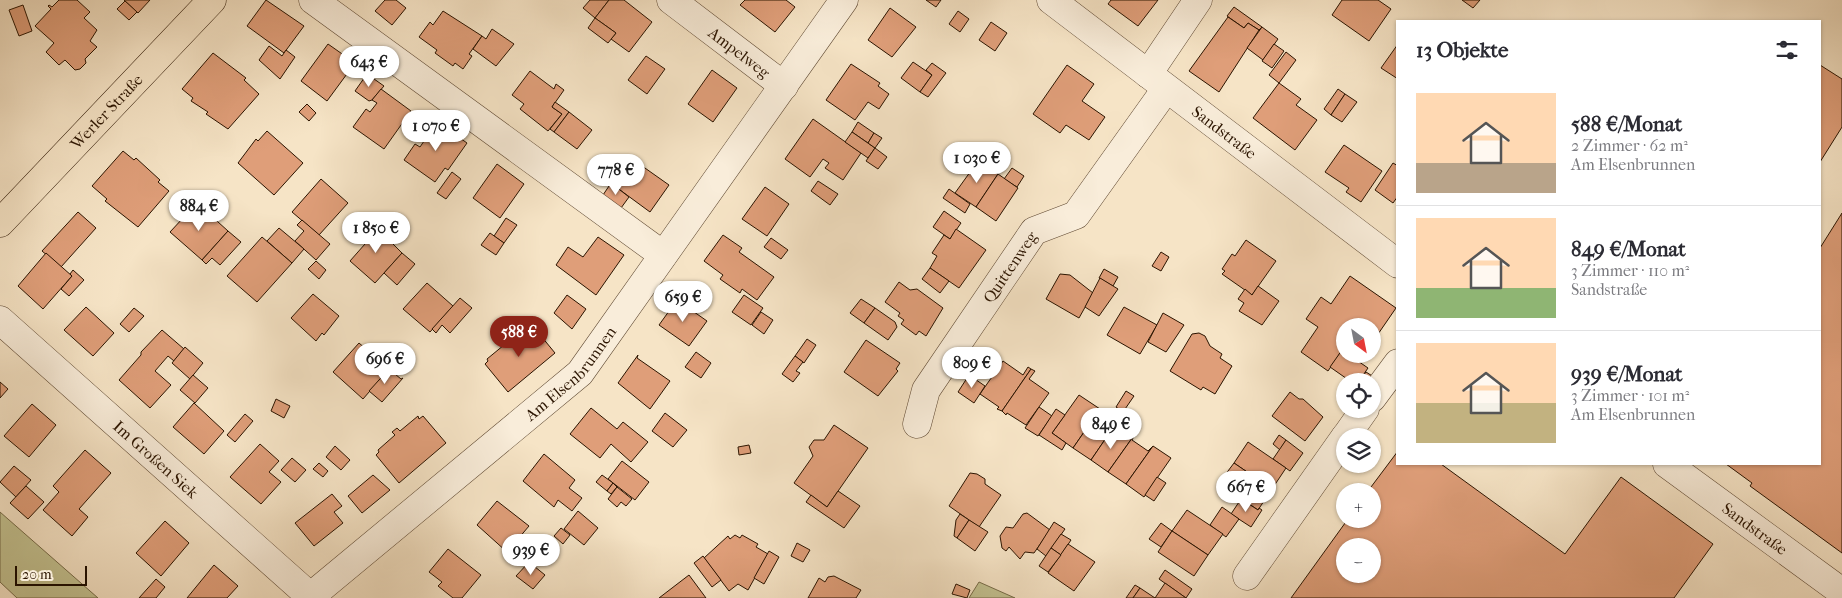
<!DOCTYPE html>
<html lang="de">
<meta charset="utf-8">
<style>
body{margin:0;font-family:"IM FELL French Canon",serif;background:#f7f7f7;color:#2b2b33;height:100vh;display:flex;flex-direction:column;font-size:19px;white-space:nowrap}
*{box-sizing:border-box;margin:0}
p{font-size:16px;color:#7c7c81}
.icon{flex:none;width:28px;height:28px;fill:none;stroke:currentColor;stroke-width:2;stroke-linecap:round;stroke-linejoin:round}
.map{position:relative;flex:1;overflow:hidden}
.side{position:absolute;left:1396px;top:20px;width:425px;height:445px;display:flex;flex-direction:column;background:#fff;border-radius:0px;box-shadow:0 1px 4px #0004}
.side>*{flex:none}
.needle{width:32px;rotate:148deg}
.controls{position:absolute;left:1336px;top:318px;display:grid;gap:10px}
.controls a{display:grid;place-items:center;width:45px;height:45px;border-radius:50%;background:#fff;box-shadow:0 1px 4px #0004;font-size:25px}
.scale{position:absolute;left:15px;bottom:12px;width:72px;box-sizing:border-box;padding-left:5px;border:2px solid #2b1400;border-top:0;font-size:14px;line-height:18px;white-space:nowrap;color:#2b1400;-webkit-text-stroke:4px #f9edda;paint-order:stroke}
.price{position:absolute;translate:-50% -42px;padding:0 11px;border-radius:18px;background:#fff;color:#222;font-size:16px;line-height:32px;filter:drop-shadow(0 1px 2px #0008)}
.price::after{content:'';position:absolute;left:50%;top:30px;width:15px;height:11px;margin-left:-8px;background:inherit;clip-path:polygon(0 0,100% 0,50% 100%)}
.price.on{background:#8f2418;color:#fff}
ul{padding:0;list-style:none}
li{display:flex;align-items:center;gap:15px;height:125px;padding:0 20px}
li+li{border-top:1px solid #e1e1e2}
li span{display:grid;place-items:center;flex:none;width:140px;height:100px;border-radius:0px;color:#555}
li>.icon{margin-inline-start:auto}
span .icon{width:60px;height:60px;fill:#fffc;stroke-width:1}
li b{font-size:21px}
h2{display:flex;justify-content:space-between;align-items:center;height:60px;padding:0 20px;font-size:21px}
.map>svg:first-child{display:block}
</style>
<div class="map">
<svg width="1842" height="598" viewBox="0 0 1842 598">
<rect width="100%" height="100%" fill="#f6e4c6"/>
<filter id="stains"><feTurbulence type="fractalNoise" baseFrequency=".004" numOctaves="4"/><feColorMatrix values="0 0 0 0 .2 0 0 0 0 .09 0 0 0 0 .02 0 0 0 .5 -.17"/></filter>
<radialGradient id="worn" r=".72"><stop offset=".6" stop-color="#630" stop-opacity="0"/><stop offset="1" stop-color="#630" stop-opacity=".3"/></radialGradient>
<!-- green -->
<g fill="#c3c291" stroke="#776b48">
<polygon points="0,512 98,598 17,598 0,582"/>
<polygon points="979,582 1015,598 969,598"/>
</g>
<!-- building -->
<g fill="#df9e79" stroke="#2b1400" fill-rule="evenodd">
<polygon points="59,0 77,0 90,12 84,18 97,30 90,41 97,47 85,59 86,63 80,69 75,70 65,60 59,65 46,52 54,43 35,26 51,9 48,6 49,5 52,7"/>
<polygon points="124,0 150,0 138,13"/>
<polygon points="266,0 304,26 284,53 247,26"/>
<polygon points="385,0 396,0 406,8 392,25 375,11"/>
<polygon points="590,0 609,0 595,18 583,8"/>
<polygon points="609,0 624,0 652,22 629,52 611,39 616,33 595,18"/>
<polygon points="745,0 786,0 795,7 775,32 740,5"/>
<polygon points="926,0 941,0 936,7"/>
<polygon points="1111,0 1158,0 1138,26 1108,4"/>
<polygon points="1342,0 1378,0 1391,9 1369,41 1332,15"/>
<polygon points="1462,0 1480,0 1473,8"/>
<polygon points="125,1 137,12 129,20 117,9"/>
<polygon points="23,5 32,31 19,36 9,10"/>
<polygon points="1234,7 1262,27 1259,30 1248,23 1244,28 1227,16"/>
<polygon points="890,8 916,27 892,57 868,40"/>
<polygon points="443,11 482,36 469,54 472,56 463,69 455,63 453,66 435,53 437,50 419,37 430,22 433,25"/>
<polygon points="958,11 969,19 960,32 949,24"/>
<polygon points="1228,17 1244,28 1248,23 1259,30 1219,92 1189,71"/>
<polygon points="595,18 616,33 608,43 588,28"/>
<polygon points="991,22 1007,33 995,51 979,40"/>
<polygon points="1262,27 1278,39 1263,60 1247,48"/>
<polygon points="492,29 514,44 496,66 473,49 482,36 486,39"/>
<polygon points="328,44 355,63 327,101 301,81"/>
<polygon points="1274,44 1284,51 1272,68 1262,61"/>
<polygon points="1398,44 1398,79 1381,68"/>
<polygon points="269,46 282,56 286,50 295,57 280,79 259,60"/>
<polygon points="1286,52 1296,60 1279,83 1269,75"/>
<polygon points="213,53 246,78 244,80 259,94 228,129 206,114 208,112 191,101 193,98 182,89"/>
<polygon points="646,56 665,69 647,94 628,80"/>
<polygon points="913,62 932,75 920,92 901,78"/>
<polygon points="932,63 946,73 928,97 920,92 932,75 926,70"/>
<polygon points="851,64 880,83 878,86 889,94 879,109 868,102 855,120 826,100"/>
<polygon points="1067,65 1094,84 1082,101 1105,117 1089,140 1066,125 1060,133 1033,114"/>
<polygon points="1820,65 1842,79 1842,127 1820,162"/>
<polygon points="712,70 737,88 713,122 688,104"/>
<polygon points="530,71 554,89 556,84 564,90 552,107 562,114 548,131 520,109 524,104 512,95"/>
<polygon points="367,74 384,86 372,100 369,101 355,91"/>
<polygon points="1279,83 1301,99 1296,105 1317,120 1295,150 1253,118"/>
<polygon points="381,89 411,111 384,149 353,127 366,109 370,112 377,103 372,100"/>
<polygon points="1338,89 1345,94 1331,115 1324,109"/>
<polygon points="1345,94 1357,102 1342,122 1331,115"/>
<polygon points="555,102 569,112 554,132 550,129 562,114 552,107"/>
<polygon points="307,104 316,113 309,121 299,112"/>
<polygon points="569,112 592,130 577,149 554,132"/>
<polygon points="813,119 861,153 843,180 825,168 829,163 823,159 810,177 785,159"/>
<polygon points="437,122 467,143 448,170 445,168 435,182 404,160 415,144 420,147"/>
<polygon points="858,122 874,133 868,143 852,132"/>
<polygon points="267,131 303,163 274,195 238,163 256,139 258,141"/>
<polygon points="852,132 875,148 868,158 845,142"/>
<polygon points="874,133 882,138 875,148 868,143"/>
<polygon points="1344,145 1382,171 1361,202 1346,192 1349,188 1325,172"/>
<polygon points="875,148 887,157 878,169 866,161"/>
<polygon points="123,151 134,160 136,158 160,180 158,182 169,191 138,227 105,201 107,199 92,186"/>
<polygon points="635,161 669,185 650,212 616,187"/>
<polygon points="978,161 998,174 976,207 955,193"/>
<polygon points="1393,163 1398,166 1398,196 1393,203 1375,190"/>
<polygon points="497,164 524,184 500,218 473,198"/>
<polygon points="1012,168 1024,176 1017,187 1004,179"/>
<polygon points="452,172 461,179 446,199 437,193"/>
<polygon points="998,174 1018,188 996,221 976,207"/>
<polygon points="321,179 348,203 319,235 292,212"/>
<polygon points="818,181 838,194 830,205 811,191"/>
<polygon points="611,183 629,197 621,208 603,195"/>
<polygon points="765,187 789,204 767,236 742,219"/>
<polygon points="949,189 970,204 965,213 943,198"/>
<polygon points="197,203 228,231 202,260 170,232"/>
<polygon points="944,211 961,223 950,239 933,227"/>
<polygon points="78,212 96,228 61,267 42,251"/>
<polygon points="1842,213 1842,553 1750,486 1752,483 1726,464 1820,464 1820,248"/>
<polygon points="506,218 517,225 504,243 494,236"/>
<polygon points="302,220 330,244 316,260 295,241 304,231 297,225"/>
<polygon points="373,224 402,253 375,283 350,261 365,244 360,239"/>
<polygon points="279,228 304,249 292,263 267,241"/>
<polygon points="956,229 986,250 959,288 930,268 937,256 932,253 944,235 950,239"/>
<polygon points="228,231 241,242 220,265 212,258 206,264 202,260"/>
<polygon points="490,233 504,243 496,255 481,245"/>
<polygon points="723,235 742,248 739,252 774,277 757,300 742,289 740,293 720,279 723,275 704,261"/>
<polygon points="262,237 292,263 257,302 227,276"/>
<polygon points="598,237 624,255 596,295 556,265 568,247 583,257"/>
<polygon points="771,238 788,250 781,259 764,247"/>
<polygon points="1246,240 1276,261 1252,295 1222,274 1225,271 1222,269 1232,254 1235,256"/>
<polygon points="1161,252 1169,257 1161,271 1152,266"/>
<polygon points="46,253 72,276 43,309 18,286"/>
<polygon points="402,253 415,264 397,285 384,273"/>
<polygon points="316,261 326,270 319,279 308,269"/>
<polygon points="930,268 949,281 940,293 922,279"/>
<polygon points="1104,269 1118,277 1113,286 1099,278"/>
<polygon points="73,270 84,280 69,296 61,289 72,276 70,274"/>
<polygon points="1060,274 1070,275 1093,293 1079,318 1046,299"/>
<polygon points="1350,276 1396,308 1376,337 1372,334 1372,326 1345,326 1345,346 1328,371 1301,352 1318,327 1306,319 1321,297 1331,304"/>
<polygon points="1100,278 1118,289 1099,316 1085,307"/>
<polygon points="899,282 910,290 917,289 943,308 926,336 919,331 916,335 901,324 904,320 898,316 900,313 885,302"/>
<polygon points="427,283 453,306 430,332 403,309"/>
<polygon points="1258,286 1279,301 1262,325 1239,311 1244,303 1238,299 1245,289 1252,295"/>
<polygon points="313,294 339,316 324,335 322,333 316,341 291,318"/>
<polygon points="567,295 586,309 572,329 554,313"/>
<polygon points="744,295 763,308 751,325 732,312"/>
<polygon points="460,298 472,308 450,333 442,325 436,333 432,329"/>
<polygon points="861,299 875,308 864,323 850,313"/>
<polygon points="677,300 707,321 689,346 659,325"/>
<polygon points="86,307 114,333 93,356 64,330"/>
<polygon points="1124,307 1157,325 1140,354 1107,335"/>
<polygon points="134,308 144,316 129,332 120,324"/>
<polygon points="875,308 895,322 897,327 888,340 864,323"/>
<polygon points="761,312 773,320 764,334 752,325"/>
<polygon points="1163,313 1184,325 1166,352 1148,342"/>
<polygon points="532,325 555,353 508,392 485,364 488,361 487,359 504,345 506,347 527,326 529,328"/>
<polygon points="162,330 184,349 174,361 168,356 155,371 171,385 150,408 119,380 141,355 141,352"/>
<polygon points="1199,333 1205,336 1210,346 1222,354 1220,358 1232,366 1215,394 1203,387 1201,390 1170,371 1192,334"/>
<polygon points="807,339 816,345 804,363 795,356"/>
<polygon points="866,340 900,363 896,369 898,371 878,396 844,372"/>
<polygon points="359,343 389,369 363,399 333,372"/>
<polygon points="185,347 203,363 190,379 172,363"/>
<polygon points="1342,350 1368,368 1359,381 1350,381 1330,367"/>
<polygon points="696,352 711,363 701,378 685,367"/>
<polygon points="638,355 637,358 670,381 650,409 618,383"/>
<polygon points="795,356 803,362 796,371 800,373 793,382 782,374"/>
<polygon points="1003,361 1023,375 1028,367 1031,369 1002,411 997,409 999,407 980,394"/>
<polygon points="389,369 401,379 403,378 382,402 369,391"/>
<polygon points="1031,369 1035,371 1029,379 1049,393 1026,425 1007,413 1006,415 1002,411"/>
<polygon points="1366,372 1377,379 1359,381"/>
<polygon points="193,375 208,388 195,403 180,390"/>
<polygon points="969,375 985,386 974,403 958,392"/>
<polygon points="0,382 8,389 0,398"/>
<polygon points="1126,391 1134,396 1123,412 1116,407"/>
<polygon points="1290,392 1299,399 1303,399 1323,417 1305,441 1272,416"/>
<polygon points="1079,395 1100,409 1073,448 1052,433"/>
<polygon points="276,399 290,406 284,418 271,411"/>
<polygon points="194,403 224,431 204,454 173,427"/>
<polygon points="32,404 56,425 29,457 4,436"/>
<polygon points="1039,407 1052,416 1038,436 1025,428"/>
<polygon points="591,408 617,429 623,422 648,442 631,462 611,444 600,458 570,434"/>
<polygon points="1056,409 1065,415 1052,433 1066,443 1062,450 1039,435"/>
<polygon points="1100,409 1096,416 1112,427 1117,422 1091,460 1073,448"/>
<polygon points="665,413 687,430 673,447 652,431"/>
<polygon points="245,414 253,421 235,442 227,435"/>
<polygon points="418,416 419,419 423,416 446,443 399,483 376,455 379,452 378,450 395,435 392,432 397,428 400,431"/>
<polygon points="1117,422 1114,428 1130,439 1135,434 1108,472 1091,460"/>
<polygon points="834,425 868,448 827,507 794,483 813,456 809,447 814,440 824,440"/>
<polygon points="1135,434 1132,440 1148,451 1153,446 1126,484 1108,472"/>
<polygon points="1279,435 1286,440 1280,450 1273,444"/>
<polygon points="1286,440 1303,453 1290,471 1273,459"/>
<polygon points="1248,442 1286,468 1272,489 1234,463"/>
<polygon points="260,444 279,461 269,472 281,482 261,504 230,477"/>
<polygon points="749,445 751,453 739,455 738,447"/>
<polygon points="335,446 350,460 341,470 326,457"/>
<polygon points="1153,446 1171,458 1144,497 1126,484"/>
<polygon points="85,450 111,473 79,509 88,517 72,536 43,510 59,492 53,486"/>
<path d="M 1398,451 L 1398,464 L 1441,464 L 1565,554 L 1621,477 L 1713,544 L 1674,598 L 1291,598 L 1348,519 L 1372,519 L 1372,491 L 1368,491 ZM 1345,546 L 1372,546 L 1372,574 L 1345,574 Z"/>
<polygon points="544,454 575,480 569,488 582,498 572,511 558,500 554,507 523,481"/>
<polygon points="292,458 306,470 295,482 281,470"/>
<polygon points="622,461 649,482 635,500 608,479"/>
<polygon points="319,463 328,471 323,477 313,469"/>
<polygon points="1234,463 1272,489 1258,510 1219,483"/>
<polygon points="14,466 31,480 16,497 0,482"/>
<polygon points="970,473 977,474 985,479 985,484 1001,495 979,527 949,506"/>
<polygon points="373,475 390,490 362,513 348,496"/>
<polygon points="602,475 613,483 607,491 596,482"/>
<polygon points="1157,477 1166,483 1154,501 1145,495"/>
<polygon points="613,483 617,487 611,494 607,491"/>
<polygon points="26,486 44,502 28,519 10,503"/>
<polygon points="617,487 632,499 626,506 621,502 617,507 608,499"/>
<polygon points="838,491 860,506 844,528 806,502 811,495 827,507"/>
<polygon points="332,494 342,506 334,512 343,523 314,546 295,523"/>
<polygon points="1241,499 1258,510 1259,508 1262,510 1251,527 1231,514"/>
<polygon points="497,501 529,526 507,552 477,525"/>
<polygon points="1222,507 1239,519 1226,537 1210,525"/>
<polygon points="1187,510 1223,534 1208,555 1172,531"/>
<polygon points="578,511 598,528 584,545 564,529"/>
<polygon points="1027,513 1050,530 1034,553 1025,552 1020,559 1009,547 1006,551 1002,548 1000,536 1006,527 1013,528 1023,514"/>
<polygon points="960,514 969,520 957,538 954,536 956,520"/>
<polygon points="969,520 988,532 975,551 957,538"/>
<polygon points="165,521 189,543 161,576 136,553"/>
<polygon points="1054,522 1065,529 1046,556 1037,549"/>
<polygon points="1161,523 1172,531 1161,547 1149,539"/>
<polygon points="561,528 570,535 563,544 554,536"/>
<polygon points="1172,531 1208,555 1194,576 1158,552"/>
<polygon points="1061,534 1071,540 1061,555 1051,548"/>
<polygon points="735,535 740,538 742,535 758,544 756,547 768,554 748,590 738,584 729,591 704,558 728,536 730,539"/>
<polygon points="797,543 810,550 803,562 791,556"/>
<polygon points="1068,544 1095,562 1074,591 1048,573"/>
<polygon points="1051,548 1061,555 1048,572 1039,566"/>
<polygon points="448,549 481,575 462,598 453,598 438,586 442,582 429,572"/>
<polygon points="769,551 779,557 764,584 754,578"/>
<polygon points="703,556 721,580 712,587 694,563"/>
<polygon points="529,562 545,575 533,589 516,576"/>
<polygon points="214,565 238,586 227,598 187,598"/>
<polygon points="1165,570 1192,589 1186,598 1159,579"/>
<polygon points="689,575 706,598 659,598"/>
<polygon points="834,576 861,590 856,598 808,598 819,578 825,582 828,577"/>
<polygon points="156,579 165,587 156,598 139,598"/>
<polygon points="1165,583 1186,598 1155,598"/>
<polygon points="956,584 970,590 967,598 952,594"/>
<polygon points="1135,585 1140,588 1133,598 1126,598"/>
<polygon points="1140,588 1155,598 1133,598"/>
</g>
<g fill="none" stroke-linecap="round" stroke-linejoin="round">
<defs>
<g id="minor">
<polyline points="313,0 663,255"/>
<path id="s1" d="M 671,0 L 784,86"/>
<path id="s2" d="M 1051,0 L 1398,264"/>
<polyline points="1148,74 1198,0"/>
<path id="s3" d="M 0,320 L 312,598"/>
<polyline points="1372,398 1398,363"/>
<path id="s4" d="M 917,424 L 926,390 L 1034,231 L 1076,215 L 1166,89"/>
<polyline points="1346,436 1365,409"/>
<path id="s5" d="M 1667,464 L 1842,592"/>
<polyline points="1247,576 1345,437"/>
<path id="s6" d="M 310,597 L 580,373 L 844,0"/>
</g>
<g id="major">
<path id="s7" d="M 0,223 L 212,0"/>
</g>
</defs>
<!-- minor casing -->
<use href="#minor" stroke="#5e4832" stroke-width="29"/>
<!-- major casing -->
<use href="#major" stroke="#2b1400" stroke-width="29"/>
<!-- minor -->
<use href="#minor" stroke="#f9edda" stroke-width="28"/>
<!-- major -->
<use href="#major" stroke="#f6e4c6" stroke-width="28"/>
</g>
<g text-anchor="middle" dominant-baseline="central" stroke-width="5" stroke-linejoin="round" paint-order="stroke">
<!-- street labels -->
<g font-size="16" fill="#2b1400" stroke="#f9edda">
<text stroke="none"><textPath href="#s1" startOffset="86">Ampelweg</textPath></text>
<text stroke="none"><textPath href="#s7" startOffset="154">Werler Straße</textPath></text>
<text stroke="none"><textPath href="#s2" startOffset="218">Sandstraße</textPath></text>
<text stroke="none"><textPath href="#s4" startOffset="184">Quittenweg</textPath></text>
<text stroke="none"><textPath href="#s6" startOffset="344">Am Elsenbrunnen</textPath></text>
<text stroke="none"><textPath href="#s3" startOffset="209">Im Großen Siek</textPath></text>
<text stroke="none"><textPath href="#s5" startOffset="109">Sandstraße</textPath></text>
</g>
</g>
<rect width="100%" height="100%" filter="url(#stains)"/>
<rect width="100%" height="100%" fill="url(#worn)"/>
</svg>
<div class="controls">
<a><svg class="needle" viewBox="-14 -14 28 28"><path d="M0-13l5 13h-10z" fill="#e53935"/><path d="M0 13l5-13h-10z" fill="#7c7c81"/></svg></a>
<a><svg class="icon" aria-label="locate" viewBox="0 0 24 24"><circle cx="12" cy="12" r="6"/><path d="M12 2v4M12 18v4M2 12h4M18 12h4"/></svg></a>
<a><svg class="icon" aria-label="layers" viewBox="0 0 24 24"><path d="M12 4l9 5-9 5-9-5zM3 14l9 5 9-5"/></svg></a>
<a>+</a>
<a>−</a>
</div>
<div class="scale">20 m</div>
<b class="price" style="left:369px;top:88px">643 €</b>
<b class="price" style="left:436px;top:152px">1 070 €</b>
<b class="price" style="left:977px;top:184px">1 030 €</b>
<b class="price" style="left:616px;top:196px">778 €</b>
<b class="price" style="left:199px;top:232px">884 €</b>
<b class="price" style="left:376px;top:254px">1 850 €</b>
<b class="price" style="left:683px;top:323px">659 €</b>
<b class="price on" style="left:519px;top:358px">588 €</b>
<b class="price" style="left:385px;top:385px">696 €</b>
<b class="price" style="left:972px;top:389px">809 €</b>
<b class="price" style="left:1111px;top:450px">849 €</b>
<b class="price" style="left:1246px;top:513px">667 €</b>
<b class="price" style="left:531px;top:576px">939 €</b>
<section class="side">
<h2>13 Objekte<svg class="icon" aria-label="filters" viewBox="0 0 24 24"><path d="M4 7h16M4 17h16"/><circle cx="9" cy="7" r="2"/><circle cx="15" cy="17" r="2"/></svg></h2>
<ul>
<li><span style="background:linear-gradient(#ffd9b3 70%,#b9a48a 0)"><svg class="icon" aria-label="home" viewBox="0 0 24 24"><path d="M3 11l9-7 9 7M6 9v11h12V9"/></svg></span><div><b>588 €/Monat</b><p>2 Zimmer · 62 m²</p><p>Am Elsenbrunnen</p></div></li>
<li><span style="background:linear-gradient(#ffd9b3 70%,#8fb573 0)"><svg class="icon" aria-label="home" viewBox="0 0 24 24"><path d="M3 11l9-7 9 7M6 9v11h12V9"/></svg></span><div><b>849 €/Monat</b><p>3 Zimmer · 110 m²</p><p>Sandstraße</p></div></li>
<li><span style="background:linear-gradient(#ffd9b3 60%,#c2b280 0)"><svg class="icon" aria-label="home" viewBox="0 0 24 24"><path d="M3 11l9-7 9 7M6 9v11h12V9"/></svg></span><div><b>939 €/Monat</b><p>3 Zimmer · 101 m²</p><p>Am Elsenbrunnen</p></div></li>
</ul>
</section>
</div>
